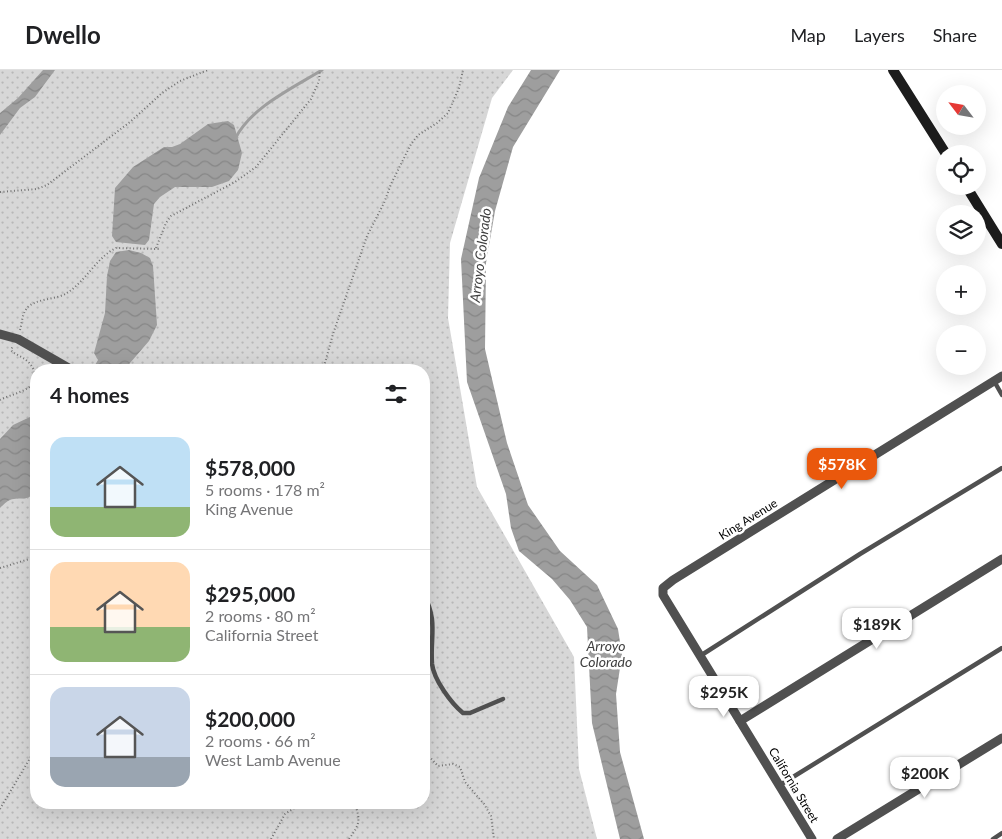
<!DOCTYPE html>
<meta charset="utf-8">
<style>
body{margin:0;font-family:Lato,sans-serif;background:#f2f2f2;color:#202124;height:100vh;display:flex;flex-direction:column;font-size:19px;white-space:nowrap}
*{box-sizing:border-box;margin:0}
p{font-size:16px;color:#757577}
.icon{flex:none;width:28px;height:28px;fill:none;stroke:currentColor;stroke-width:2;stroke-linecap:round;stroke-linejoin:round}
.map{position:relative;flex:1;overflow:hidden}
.panel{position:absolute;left:30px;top:294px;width:400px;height:445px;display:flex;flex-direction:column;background:#fff;border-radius:20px;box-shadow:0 5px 20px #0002}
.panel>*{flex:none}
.needle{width:32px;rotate:301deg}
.fabs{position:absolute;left:936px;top:15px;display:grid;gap:10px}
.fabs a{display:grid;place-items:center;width:50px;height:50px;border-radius:50%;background:#fff;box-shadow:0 5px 20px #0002;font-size:25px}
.price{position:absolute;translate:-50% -42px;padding:0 11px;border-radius:10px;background:#fff;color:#222;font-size:16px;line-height:32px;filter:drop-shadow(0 1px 2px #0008)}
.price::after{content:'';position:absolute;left:50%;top:30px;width:15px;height:11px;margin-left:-8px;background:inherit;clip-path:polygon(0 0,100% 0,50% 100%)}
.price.current{background:#ea580c;color:#fff}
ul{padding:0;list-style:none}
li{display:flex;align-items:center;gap:15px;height:125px;padding:0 20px}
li+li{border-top:1px solid #e0e0e0}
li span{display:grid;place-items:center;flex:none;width:140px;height:100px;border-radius:15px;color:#555}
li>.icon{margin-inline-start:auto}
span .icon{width:60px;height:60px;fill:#fffc;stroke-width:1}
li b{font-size:21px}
h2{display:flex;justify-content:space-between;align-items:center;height:60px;padding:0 20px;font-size:21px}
header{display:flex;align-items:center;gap:30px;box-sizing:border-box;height:70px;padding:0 25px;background:#fff;border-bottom:1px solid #e0e0e0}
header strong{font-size:24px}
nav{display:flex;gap:28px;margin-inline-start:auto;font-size:18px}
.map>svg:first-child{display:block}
</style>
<header>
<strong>Dwello</strong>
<nav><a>Map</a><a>Layers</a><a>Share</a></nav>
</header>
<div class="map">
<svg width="1002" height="769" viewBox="0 0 1002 769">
<defs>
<pattern id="grass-dots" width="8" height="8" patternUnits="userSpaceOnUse" patternTransform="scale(1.25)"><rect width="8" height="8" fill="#d7d7d7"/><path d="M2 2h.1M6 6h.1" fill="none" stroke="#b7b7b7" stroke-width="1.8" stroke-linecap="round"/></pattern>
<pattern id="water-waves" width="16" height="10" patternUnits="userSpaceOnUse" patternTransform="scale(1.25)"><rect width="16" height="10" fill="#9e9e9e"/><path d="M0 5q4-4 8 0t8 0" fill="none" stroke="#868686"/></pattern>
</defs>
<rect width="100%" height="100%" fill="#fff"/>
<!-- grass -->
<path fill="url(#grass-dots)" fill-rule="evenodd" d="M 0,0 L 513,0 L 492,28 L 450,173 L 448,248 L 477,417 L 574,587 L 579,699 L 597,769 L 0,769 ZM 36,300 L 424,300 L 424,732 L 36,732 Z"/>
<!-- water -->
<g fill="url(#water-waves)">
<polygon points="43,0 55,0 35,27 20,38 0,65 0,43 18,28"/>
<polygon points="531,0 560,0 513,77 495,141 486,193 485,279 507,373 528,435 560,481 597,515 618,559 622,585 616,624 620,682 644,769 620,769 592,653 587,557 570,530 552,509 519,481 511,458 506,424 467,312 461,189 479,108 508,37"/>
<polygon points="228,51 234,55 242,83 238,100 229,111 212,117 175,117 160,127 154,134 149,170 145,175 116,172 112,166 115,118 133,97 164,77 172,77 180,74 208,54"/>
<polygon points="129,180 141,183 150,188 153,196 157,255 149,271 124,300 98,300 95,295 98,290 94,283 105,243 107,206 110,191 116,182"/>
<path d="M 36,338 L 36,420 C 28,433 21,426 10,430 C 7,431 3,435 0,438 L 0,369 L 13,355 L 30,347 Z"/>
</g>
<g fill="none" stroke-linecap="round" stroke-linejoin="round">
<!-- stream -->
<path stroke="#9e9e9e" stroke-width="3" d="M 235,69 C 251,37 293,18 322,0"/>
<!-- path -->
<g stroke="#727272" stroke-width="2" stroke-dasharray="1 2.5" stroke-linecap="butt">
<polyline points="0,122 37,119 47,115 130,52 162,23 180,11 208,0"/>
<polyline points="156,178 166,153 171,146 235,112 256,97 311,29 319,11 320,0"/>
<path d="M 20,260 C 22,253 22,244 27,238 C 36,228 56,230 67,223 C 86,211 97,187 116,178 L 159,179"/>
<polyline points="323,300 333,264 367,166 384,133 391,114 411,74 418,65 437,53 448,43 459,18 463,0"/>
<path d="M 0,330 C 10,324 39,320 35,304 C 34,299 31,294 27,291 C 22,286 15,285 11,280 L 13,276"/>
<polyline points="0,498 36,487"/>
<polyline points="424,681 438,696 453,694 460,697 465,712 484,734 491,746 494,769"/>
<polyline points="0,739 36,678"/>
<polyline points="271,769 285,744 304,732"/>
<path d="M 349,769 C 360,754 361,750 354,732"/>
</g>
<!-- service -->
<g stroke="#505050" stroke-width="4.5">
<polyline points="994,311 1002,325"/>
<path d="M 424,525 C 438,551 430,567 432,594 C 434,610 451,633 463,643 L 470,643 L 503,629"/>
<polyline points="700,586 860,484 1002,398"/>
<polyline points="780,715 1002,578"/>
<polyline points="993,769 1002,763"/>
</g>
<!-- minor -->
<g stroke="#505050" stroke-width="9">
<polyline points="0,264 18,269 72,300"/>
<polyline points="740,651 1002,489"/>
<polyline points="812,769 663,525 663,518 673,510 1002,306"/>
<polyline points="837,769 1002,668"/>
</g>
<!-- secondary -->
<g stroke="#1d1d1d" stroke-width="10">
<polyline points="893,0 946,84"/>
<polyline points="966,116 1002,174"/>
</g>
</g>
<g text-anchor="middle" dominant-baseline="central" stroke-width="5" stroke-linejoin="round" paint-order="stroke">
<!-- street labels -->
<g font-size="12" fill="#000" stroke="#fff">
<text transform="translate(748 449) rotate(-32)">King Avenue</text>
<text transform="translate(794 715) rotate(59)">California Street</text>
</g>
<!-- water labels -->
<g font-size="14" font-style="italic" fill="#3f3f3f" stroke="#fff">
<text transform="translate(480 185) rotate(-83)">Arroyo Colorado</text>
<text x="606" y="575">Arroyo<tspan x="606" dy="16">Colorado</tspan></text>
</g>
</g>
</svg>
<div class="fabs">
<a><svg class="needle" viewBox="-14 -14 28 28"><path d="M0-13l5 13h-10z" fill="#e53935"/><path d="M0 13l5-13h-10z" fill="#757577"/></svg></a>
<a><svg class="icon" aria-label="locate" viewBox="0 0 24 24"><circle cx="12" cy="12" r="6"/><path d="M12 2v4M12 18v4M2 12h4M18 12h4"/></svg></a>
<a><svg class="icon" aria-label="layers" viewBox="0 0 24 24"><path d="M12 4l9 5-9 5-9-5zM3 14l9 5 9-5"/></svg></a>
<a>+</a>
<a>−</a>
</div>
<b class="price current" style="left:842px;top:420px">$578K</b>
<b class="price" style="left:877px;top:580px">$189K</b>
<b class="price" style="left:724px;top:648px">$295K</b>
<b class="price" style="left:925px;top:729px">$200K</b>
<section class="panel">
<h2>4 homes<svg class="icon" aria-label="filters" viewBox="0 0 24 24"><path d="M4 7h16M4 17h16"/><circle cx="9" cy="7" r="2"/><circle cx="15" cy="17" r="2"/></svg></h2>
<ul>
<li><span style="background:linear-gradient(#bfe0f5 70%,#8fb573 0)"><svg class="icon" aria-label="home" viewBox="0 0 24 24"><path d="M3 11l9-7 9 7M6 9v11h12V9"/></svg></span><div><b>$578,000</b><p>5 rooms · 178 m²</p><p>King Avenue</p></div></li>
<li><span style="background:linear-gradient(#ffd9b3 65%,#8fb573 0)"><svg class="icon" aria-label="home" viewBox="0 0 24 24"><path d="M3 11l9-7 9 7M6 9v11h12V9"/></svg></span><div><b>$295,000</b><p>2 rooms · 80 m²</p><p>California Street</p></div></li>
<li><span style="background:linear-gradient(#c9d6e8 70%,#9aa5b1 0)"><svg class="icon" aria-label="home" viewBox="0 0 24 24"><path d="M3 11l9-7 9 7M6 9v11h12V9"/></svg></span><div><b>$200,000</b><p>2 rooms · 66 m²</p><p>West Lamb Avenue</p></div></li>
</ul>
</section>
</div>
